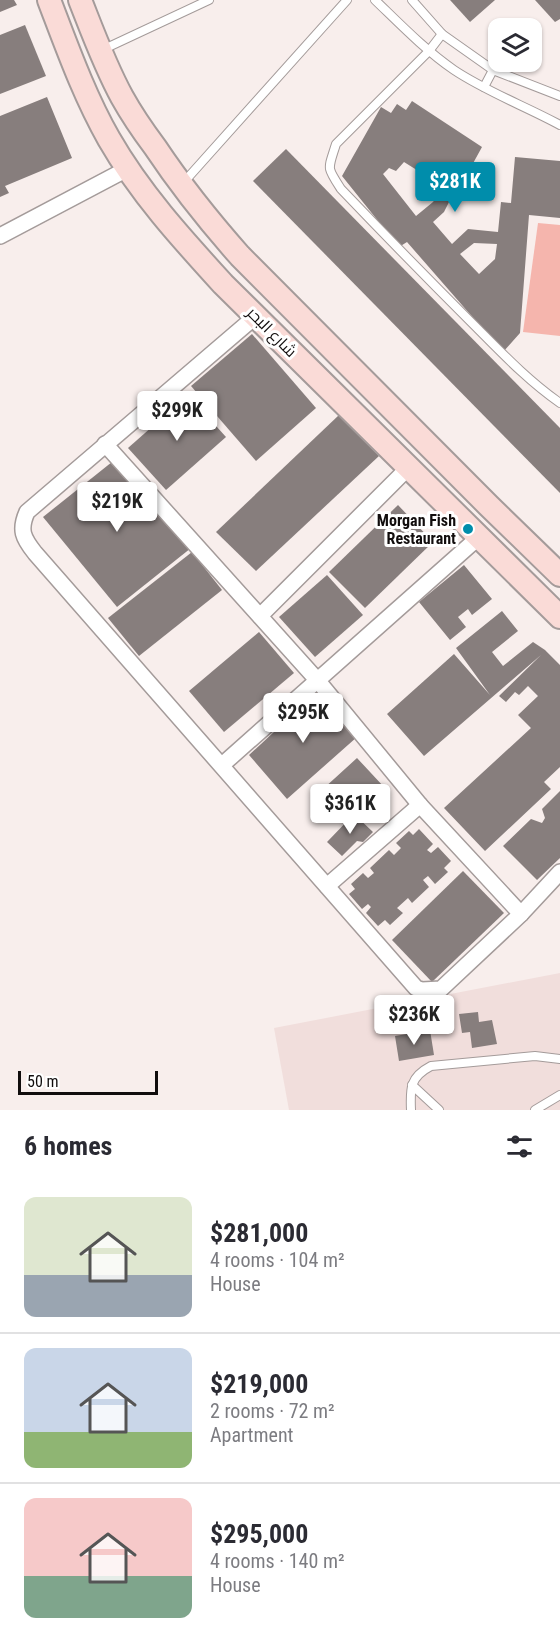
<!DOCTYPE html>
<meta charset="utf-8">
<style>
body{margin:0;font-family:"Roboto Condensed",Cairo,sans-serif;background:#f7f7f7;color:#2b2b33;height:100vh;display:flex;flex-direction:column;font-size:22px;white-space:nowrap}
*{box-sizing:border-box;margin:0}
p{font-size:20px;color:#7c7c81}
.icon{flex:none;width:33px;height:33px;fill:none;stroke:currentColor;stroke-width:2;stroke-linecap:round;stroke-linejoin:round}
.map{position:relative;height:1110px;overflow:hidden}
.side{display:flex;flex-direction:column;background:#fff;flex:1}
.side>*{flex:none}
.fabs{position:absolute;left:488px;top:18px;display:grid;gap:12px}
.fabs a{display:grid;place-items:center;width:54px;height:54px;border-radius:12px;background:#fff;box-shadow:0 2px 4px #0004;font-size:30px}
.scale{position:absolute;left:18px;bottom:15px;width:140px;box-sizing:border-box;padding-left:6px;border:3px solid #110d0d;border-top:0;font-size:16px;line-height:21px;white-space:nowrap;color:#110d0d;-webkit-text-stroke:4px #fff;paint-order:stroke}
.price{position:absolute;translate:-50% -51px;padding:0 14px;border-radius:6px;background:#fff;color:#222;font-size:20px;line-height:39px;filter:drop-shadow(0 2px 3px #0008)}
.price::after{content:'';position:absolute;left:50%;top:36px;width:18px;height:14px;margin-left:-9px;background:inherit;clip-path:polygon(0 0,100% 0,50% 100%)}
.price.on{background:#008dab;color:#fff}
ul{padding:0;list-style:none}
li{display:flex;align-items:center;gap:18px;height:150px;padding:0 24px}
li+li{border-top:2px solid #e1e1e2}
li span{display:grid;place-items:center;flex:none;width:168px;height:120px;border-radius:12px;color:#555}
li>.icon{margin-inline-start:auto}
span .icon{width:72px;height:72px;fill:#fffc;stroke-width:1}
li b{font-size:26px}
h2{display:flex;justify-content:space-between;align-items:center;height:72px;padding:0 24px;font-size:26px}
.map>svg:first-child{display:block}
</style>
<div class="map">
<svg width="560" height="1110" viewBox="0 0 560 1110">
<rect width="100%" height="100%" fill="#f8eeec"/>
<!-- built -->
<polygon fill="#f1dedc" points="560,973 560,1110 289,1110 274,1028"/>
<!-- green -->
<polygon fill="#f5b5ad" points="538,223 560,225 560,336 523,332"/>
<!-- building -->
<g fill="#877e7d" fill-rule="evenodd">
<polygon points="0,0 14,0 17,5 0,12"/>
<polygon points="450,0 495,0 470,22"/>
<polygon points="535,0 560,0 560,19 555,22"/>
<polygon points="25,25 46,76 0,94 0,35"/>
<polygon points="47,97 72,158 5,186 9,193 0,197 0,116"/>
<path d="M 412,101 L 482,147 L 460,187 L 450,180 L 444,187 L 404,162 L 396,171 L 389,168 L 383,174 L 416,216 L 433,202 L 442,190 L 452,196 L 444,212 L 433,222 L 452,244 L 468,229 L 498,232 L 501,202 L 511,203 L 515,157 L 560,161 L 560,218 L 529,215 L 520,333 L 503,352 L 407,242 L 399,247 L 342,176 L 381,107 L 391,113 L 397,104 L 406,110 ZM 474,243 L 497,244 L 495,259 L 479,274 L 460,254 Z"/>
<polygon points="286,149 560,428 560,493 253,181"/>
<polygon points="252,334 316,408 256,461 191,386"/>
<polygon points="188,395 226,437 166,490 128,448"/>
<polygon points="339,415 379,456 256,571 216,532"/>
<polygon points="117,458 191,548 117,607 43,517"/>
<polygon points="398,505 433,542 365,608 329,572"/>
<polygon points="192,552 222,590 139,656 108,618"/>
<polygon points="464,565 492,599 472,615 468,609 458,617 466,627 450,640 419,602"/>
<polygon points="327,575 363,615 315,657 279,617"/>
<polygon points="502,611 518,631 492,652 503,666 533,642 545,650 560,665 560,767 544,782 551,789 485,851 444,808 531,728 518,715 538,696 528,686 519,695 515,692 506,702 499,696 541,655 424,756 387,714 454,654 490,695 456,648"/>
<polygon points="259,632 294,673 224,732 189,691"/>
<polygon points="316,690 357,737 287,799 249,755 275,731 272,728"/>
<polygon points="357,758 384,787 362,807 357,801 345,812 323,789"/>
<polygon points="560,791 560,858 537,880 503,846 531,819 542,823 545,818 542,809"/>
<polygon points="354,814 373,832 363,842 357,841 342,856 327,842"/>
<polygon points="419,829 433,844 427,850 431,853 438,847 451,861 444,868 448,872 435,884 428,876 423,880 429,887 412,903 408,898 397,908 403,913 390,925 385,920 378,926 366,913 371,907 368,904 362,909 349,894 355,889 351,884 363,873 368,878 374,873 370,868 389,850 394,855 401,848 396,843 409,831 413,835"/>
<polygon points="463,871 504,913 432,982 392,940"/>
<polygon points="478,1012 479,1022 492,1020 497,1044 472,1048 470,1032 462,1033 459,1014"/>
<polygon points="430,1030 434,1055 399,1061 395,1036"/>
</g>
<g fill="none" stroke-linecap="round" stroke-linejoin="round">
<defs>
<g id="service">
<path d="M 375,0 C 400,24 425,50 454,70 C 487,92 525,106 560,125"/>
<polyline points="412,0 442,34 493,70 560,96"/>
<path d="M 442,34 L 429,51 L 336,144 C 328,170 326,166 341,189 C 384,234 428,279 472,323 C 500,351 527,380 560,403"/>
<polyline points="102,50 209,0"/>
<polyline points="484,87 493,70"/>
<polyline points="184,182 347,0"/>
<polyline points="412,1085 439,1110"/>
<path d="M 411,1110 C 410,1088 410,1077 431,1066 L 535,1056 L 560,1059"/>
<polyline points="535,1110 560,1095"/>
</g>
<g id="minor">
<polyline points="0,236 127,169"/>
<path d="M 256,316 L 27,512 C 19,530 23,538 35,553 L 416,988 L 422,990 L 441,989 L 521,914"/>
<polyline points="105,444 318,681 420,805 521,914 560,872"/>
<polyline points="260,616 408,468"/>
<polyline points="222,765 479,537"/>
<polyline points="327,886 420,805"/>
</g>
<g id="secondary">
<path d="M 49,0 C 67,47 84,95 109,139 C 140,193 181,238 223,284 L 560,617"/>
<path d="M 80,0 C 93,33 105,66 122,97 C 132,115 143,131 155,147 C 181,186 209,221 240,256 L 489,506 L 560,575"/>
</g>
</defs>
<!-- service casing -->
<use href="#service" stroke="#a49b9a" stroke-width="10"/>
<!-- minor casing -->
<use href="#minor" stroke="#a49b9a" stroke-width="18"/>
<!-- secondary casing -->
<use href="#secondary" stroke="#a49b9a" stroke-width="26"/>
<!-- service -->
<use href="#service" stroke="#fff" stroke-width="8"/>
<!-- minor -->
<use href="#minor" stroke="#fff" stroke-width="15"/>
<!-- secondary -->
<use href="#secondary" stroke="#fadbd7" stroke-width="22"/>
</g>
<!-- markers -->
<circle fill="#008dab" stroke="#fff" stroke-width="2" cx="468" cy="529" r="6"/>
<g text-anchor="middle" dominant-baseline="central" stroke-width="6" stroke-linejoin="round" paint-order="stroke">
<!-- street labels -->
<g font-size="16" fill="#110d0d" stroke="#fff">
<text transform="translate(272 332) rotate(45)">شارع البحر</text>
</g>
<!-- poi labels -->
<g font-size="16" font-weight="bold" fill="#110d0d" stroke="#fff" text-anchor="end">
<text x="456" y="520">Morgan Fish<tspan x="456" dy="18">Restaurant</tspan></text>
</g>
</g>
</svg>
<div class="fabs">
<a><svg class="icon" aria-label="layers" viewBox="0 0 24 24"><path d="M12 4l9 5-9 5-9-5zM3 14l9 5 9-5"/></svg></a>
</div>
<div class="scale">50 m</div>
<b class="price on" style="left:455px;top:213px">$281K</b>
<b class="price" style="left:177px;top:442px">$299K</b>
<b class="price" style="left:117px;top:533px">$219K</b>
<b class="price" style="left:303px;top:744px">$295K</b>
<b class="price" style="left:350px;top:835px">$361K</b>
<b class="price" style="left:414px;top:1046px">$236K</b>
</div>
<section class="side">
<h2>6 homes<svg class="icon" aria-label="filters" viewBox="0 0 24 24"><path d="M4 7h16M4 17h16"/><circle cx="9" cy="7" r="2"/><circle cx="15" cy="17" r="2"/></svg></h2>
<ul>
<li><span style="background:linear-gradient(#dfe7d0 65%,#9aa5b1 0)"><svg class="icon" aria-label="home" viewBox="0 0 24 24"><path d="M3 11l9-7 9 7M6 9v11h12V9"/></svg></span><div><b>$281,000</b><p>4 rooms · 104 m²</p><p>House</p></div></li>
<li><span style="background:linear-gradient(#c9d6e8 70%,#8fb573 0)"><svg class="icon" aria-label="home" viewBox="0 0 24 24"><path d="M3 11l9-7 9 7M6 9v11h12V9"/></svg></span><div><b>$219,000</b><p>2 rooms · 72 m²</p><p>Apartment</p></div></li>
<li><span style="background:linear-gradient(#f6c9c9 65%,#7fa58c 0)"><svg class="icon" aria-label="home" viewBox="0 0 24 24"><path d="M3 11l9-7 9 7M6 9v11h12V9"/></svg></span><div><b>$295,000</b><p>4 rooms · 140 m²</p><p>House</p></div></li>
</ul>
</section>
